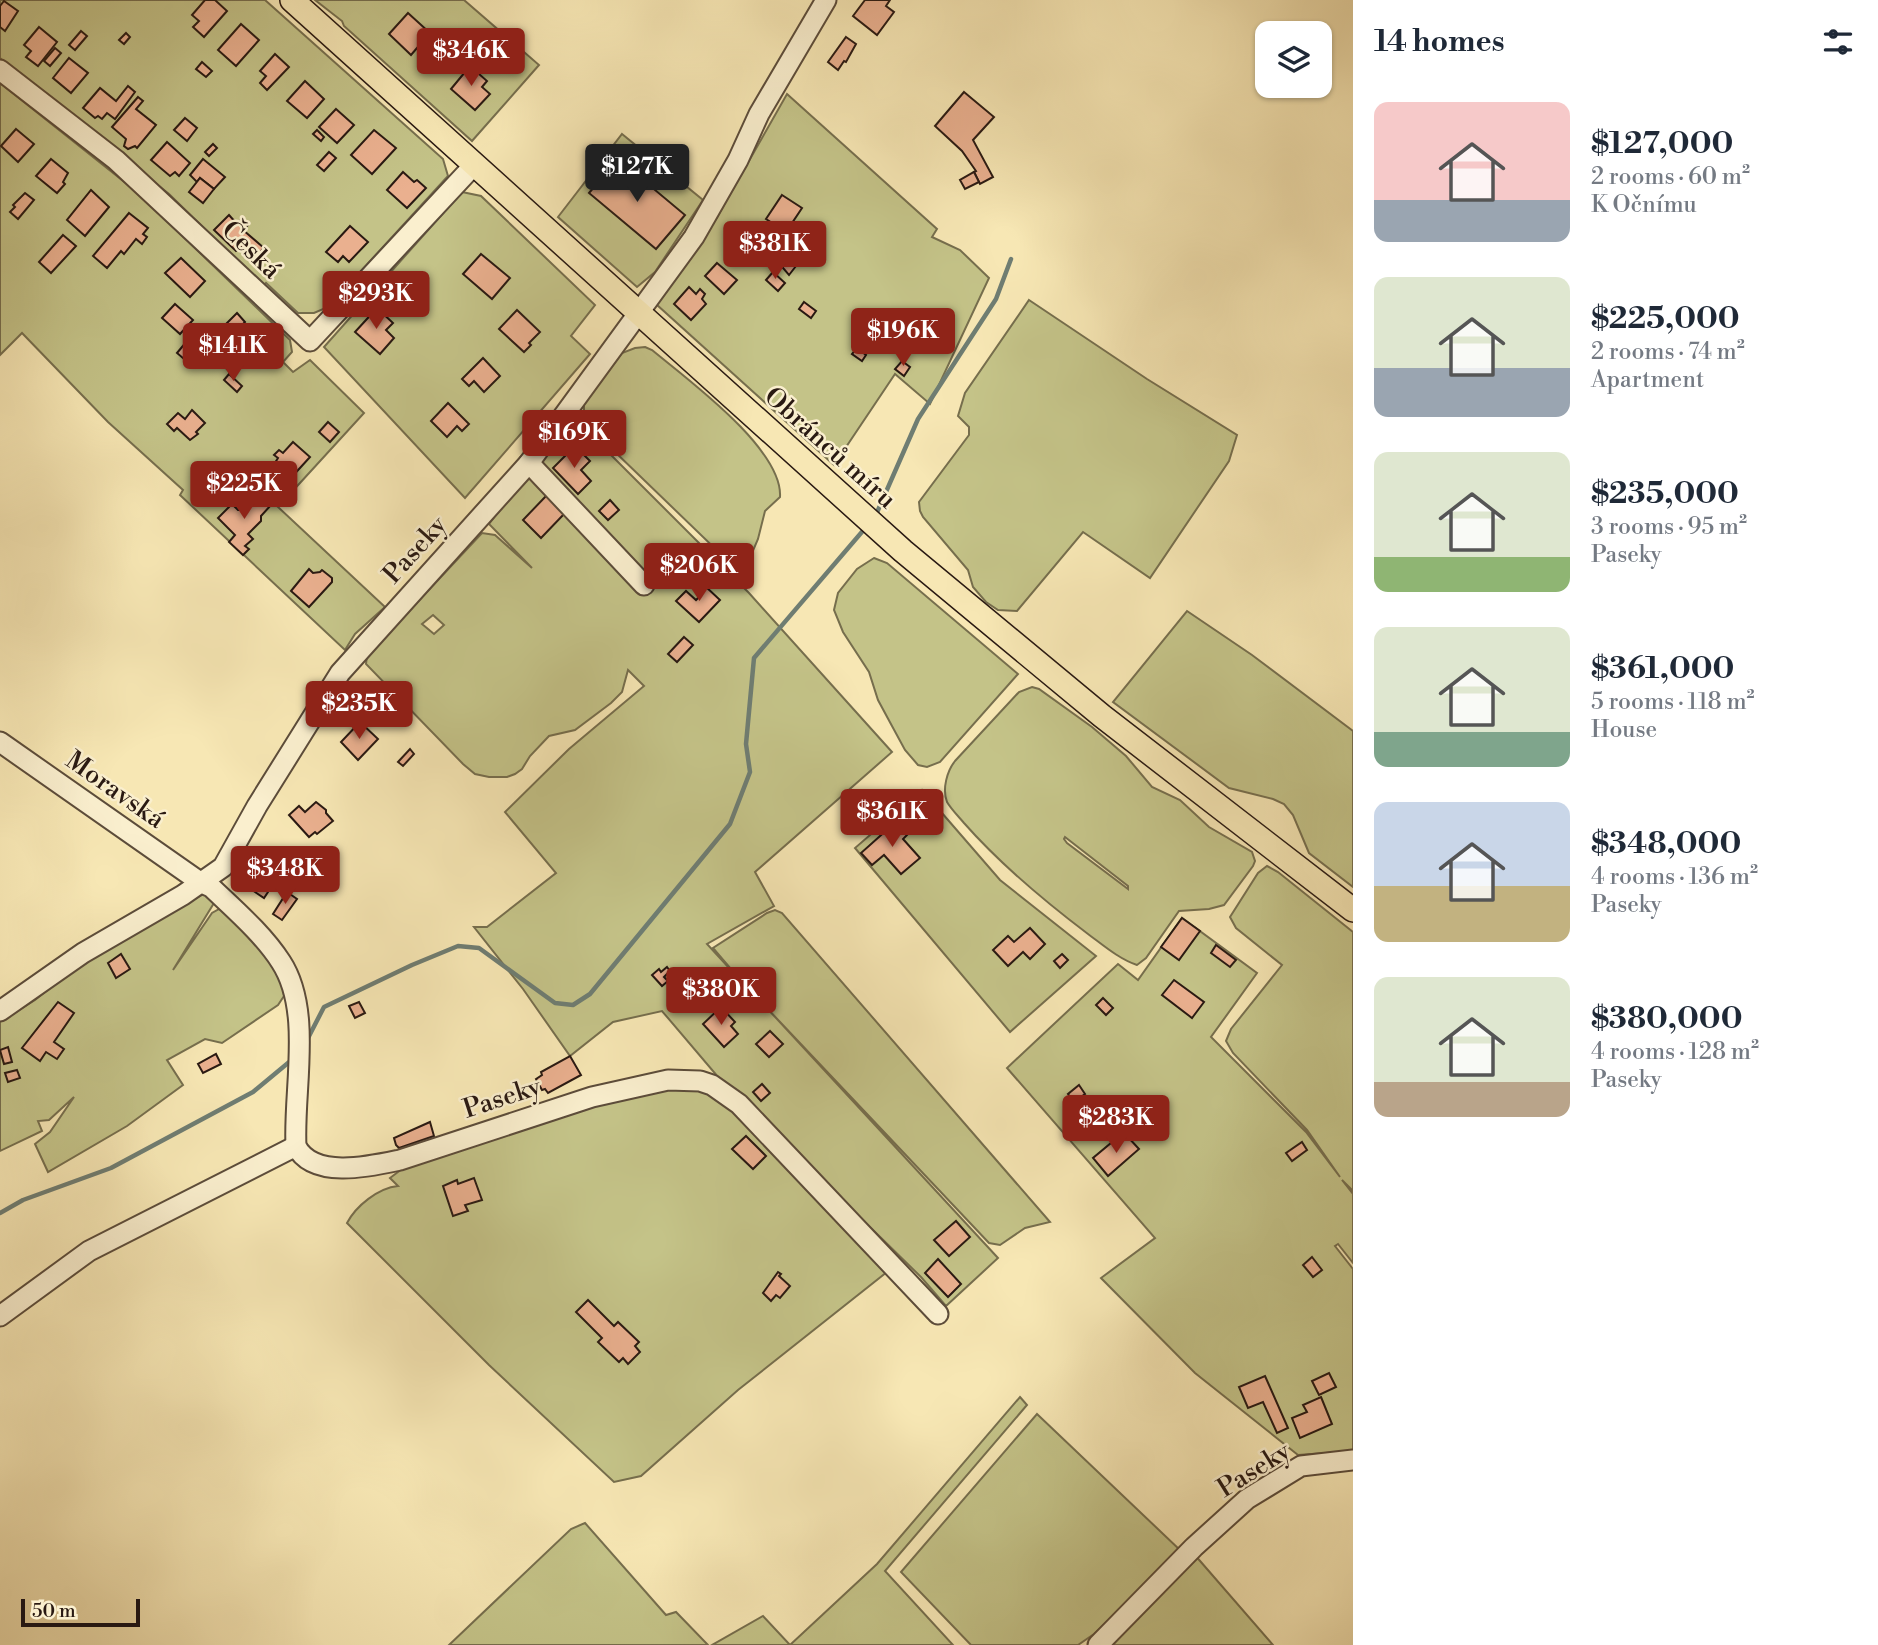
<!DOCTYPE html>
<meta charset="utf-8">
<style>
body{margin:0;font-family:"Libre Bodoni",serif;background:#f6f6f7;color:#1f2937;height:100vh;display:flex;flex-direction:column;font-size:26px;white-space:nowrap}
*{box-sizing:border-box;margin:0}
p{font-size:23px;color:#747a83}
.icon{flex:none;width:38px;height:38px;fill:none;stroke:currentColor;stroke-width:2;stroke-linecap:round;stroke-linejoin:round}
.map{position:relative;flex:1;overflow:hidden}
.side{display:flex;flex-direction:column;background:#fff;width:525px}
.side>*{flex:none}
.fabs{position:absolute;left:1255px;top:21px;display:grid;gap:14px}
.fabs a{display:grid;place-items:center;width:77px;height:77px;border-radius:14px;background:#fff;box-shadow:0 2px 5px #0004;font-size:35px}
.scale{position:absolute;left:21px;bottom:18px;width:119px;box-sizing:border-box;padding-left:7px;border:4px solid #291912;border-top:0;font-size:19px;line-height:24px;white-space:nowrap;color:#291912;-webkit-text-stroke:5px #faefce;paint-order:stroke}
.price{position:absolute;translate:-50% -60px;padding:0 16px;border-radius:7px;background:#8f2418;color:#fff;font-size:23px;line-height:46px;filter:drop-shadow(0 2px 4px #0008)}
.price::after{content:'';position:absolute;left:50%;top:42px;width:21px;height:16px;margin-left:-10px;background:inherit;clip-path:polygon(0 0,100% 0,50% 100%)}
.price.on{background:#222;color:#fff}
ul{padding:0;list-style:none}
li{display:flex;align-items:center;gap:21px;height:175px;padding:0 21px}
li span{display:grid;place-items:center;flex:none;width:196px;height:140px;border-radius:14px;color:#555}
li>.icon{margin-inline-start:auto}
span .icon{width:84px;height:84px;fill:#fffc;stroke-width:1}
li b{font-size:30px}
h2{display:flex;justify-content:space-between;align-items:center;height:84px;padding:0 21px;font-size:30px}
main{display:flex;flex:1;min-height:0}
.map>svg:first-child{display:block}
</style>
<main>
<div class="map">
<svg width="1353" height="1645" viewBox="0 0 1353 1645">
<rect width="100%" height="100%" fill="#f7e7b4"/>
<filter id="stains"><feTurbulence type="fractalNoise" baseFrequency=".00286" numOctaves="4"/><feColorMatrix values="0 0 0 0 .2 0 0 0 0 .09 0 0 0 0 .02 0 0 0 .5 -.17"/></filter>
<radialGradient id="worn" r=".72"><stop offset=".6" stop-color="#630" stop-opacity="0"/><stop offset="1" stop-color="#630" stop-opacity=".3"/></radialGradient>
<!-- green -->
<g fill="#c4c388" stroke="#766e4d" stroke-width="2" fill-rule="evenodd">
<polygon points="0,0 265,0 443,159 448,176 328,307 314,313 298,313 266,283 263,286 169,194 0,58"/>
<polygon points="315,0 464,0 539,65 472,141 344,26 342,21"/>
<polygon points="0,83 137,192 290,340 292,352 283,362 293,372 310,360 364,413 278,507 385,607 355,634 345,650 180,495 183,490 108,422 22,333 0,355"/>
<polygon points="787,94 937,229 932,237 960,250 989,278 930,404 895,374 834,465 656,304 716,219"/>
<polygon points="622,134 703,200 655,272 637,287 558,217"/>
<polygon points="462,192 481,196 595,305 571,336 590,354 465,498 324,347"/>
<polygon points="1029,300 1147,379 1237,435 1229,461 1150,578 1083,532 1017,611 998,610 986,602 973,587 968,570 923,517 920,511 919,502 969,435 969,427 958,416 965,393"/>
<path d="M 645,347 L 652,350 C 687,379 783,449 780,497 L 765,511 L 758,539 L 752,553 L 744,562 L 730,563 L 584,422 L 584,403 L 622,353 L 635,348 Z"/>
<path d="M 574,418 L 749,593 L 892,752 L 755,872 L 774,906 L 707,944 L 742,982 L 713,948 L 767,913 L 775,910 L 782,913 L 1050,1222 L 1025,1228 L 1000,1245 L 989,1243 L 764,1005 L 998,1258 L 946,1306 L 921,1277 L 724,1084 L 662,1011 L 613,1022 L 570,1056 L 523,989 L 474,927 L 487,927 L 556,873 L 505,812 L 569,749 L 644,686 L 628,670 L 622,692 L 611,703 L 575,730 L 549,736 L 530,756 L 522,769 L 515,774 L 507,777 L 489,777 L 475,774 L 463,764 L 366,664 L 367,656 L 482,533 L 495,535 L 532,568 L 489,524 L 527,475 L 565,513 L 535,467 ZM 433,615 L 444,625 L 434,634 L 422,624 Z"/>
<polygon points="874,558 887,563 1018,674 940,762 927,767 918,765 905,750 892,726 878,700 869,672 843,632 834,610 838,593 857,569"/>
<polygon points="1187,611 1252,655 1353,731 1353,887 1309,853 1293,815 1284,804 1273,799 1229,788 1113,702"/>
<path d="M 1032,687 L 1039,689 L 1092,727 L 1126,756 L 1152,787 L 1180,800 L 1209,827 L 1252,852 L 1255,861 L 1253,866 L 1224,905 L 1209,909 L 1179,911 L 1146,958 L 1137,965 C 1119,959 1103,945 1088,934 C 1043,900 1001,865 964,823 C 959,817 951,809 947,802 C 942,789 947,771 955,761 L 1019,692 ZM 1065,837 L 1128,886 L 1128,889 L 1067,843 L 1064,839 Z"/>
<polygon points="922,790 1000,880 1096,956 1010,1032 855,848"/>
<polygon points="1267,866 1278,872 1353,932 1353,1191 1342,1180 1353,1194 1353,1263 1338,1244 1335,1246 1353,1269 1353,1451 1298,1455 1195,1373 1101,1278 1155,1238 1007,1068 1118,964 1138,980 1182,918 1257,973 1211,1037 1306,1132 1340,1177 1307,1130 1233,1053 1226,1041 1231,1029 1282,965 1236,928 1230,917 1258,873"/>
<path d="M 207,892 L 214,903 L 173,970 L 212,913 L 221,908 C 246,932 282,960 284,996 L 278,1005 L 222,1043 L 205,1039 L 167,1060 L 183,1085 L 127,1126 L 48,1172 L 35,1144 L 50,1132 L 74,1097 L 49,1120 L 38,1121 L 42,1131 L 0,1151 L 0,1022 L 35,1000 L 89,957 Z"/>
<path d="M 666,1086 L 706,1091 L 729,1103 L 892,1268 L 738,1390 L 641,1476 L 614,1482 L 489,1365 L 347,1223 C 356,1206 378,1188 398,1186 L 390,1178 L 406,1166 L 583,1106 Z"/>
<polygon points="1020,1397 1027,1405 885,1571 953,1645 712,1645 763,1616 790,1645 877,1564"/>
<polygon points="1037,1414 1181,1551 1094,1634 1078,1645 971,1645 901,1572"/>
<polygon points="585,1523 666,1615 676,1612 708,1645 449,1645 571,1529"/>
<polygon points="1194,1554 1273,1645 1105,1645"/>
</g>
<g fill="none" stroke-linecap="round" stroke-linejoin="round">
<!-- stream -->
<g stroke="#6f7d72" stroke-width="4.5">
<polyline points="875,517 918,419 996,299 1011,259"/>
<polyline points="307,1040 324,1007 412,965 458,946 479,948 555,1003 573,1005 590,994 730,824 750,772 746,744 754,658 867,526"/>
<polyline points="0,1213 23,1200 111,1168 253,1092 294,1058"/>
</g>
</g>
<!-- building -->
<g fill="#eab08f" stroke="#291912" stroke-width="2">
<polygon points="205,0 215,0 227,11 204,37 193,27 199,21 192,15"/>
<polygon points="865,0 890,0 886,6 894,12 877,35 853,16"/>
<polygon points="4,1 18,11 5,31 0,27 0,6"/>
<polygon points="408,13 430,33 411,55 389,34"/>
<polygon points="241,24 259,40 236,66 218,50"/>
<polygon points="39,27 57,42 38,66 26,57 31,51 24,45"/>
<polygon points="81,31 87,36 75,50 69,45"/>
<polygon points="126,33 130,37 124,44 119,40"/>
<polygon points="846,37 856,44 846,62 844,61 838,70 828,62"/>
<polygon points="55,48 61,53 50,66 44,61"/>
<polygon points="275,54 289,67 267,90 260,83 266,76 260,71"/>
<polygon points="69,58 88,73 71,93 53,78"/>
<polygon points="202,62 212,71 206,77 196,69"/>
<polygon points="470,66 487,81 482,87 490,94 475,110 451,89"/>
<polygon points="305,81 324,99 307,118 287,101"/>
<polygon points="128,86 135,92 115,119 107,113 102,119 98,116 95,118 83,108 100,88 116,101"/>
<polygon points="964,92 994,117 973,140 993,177 980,184 974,172 976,171 962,151 935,126"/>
<polygon points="138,97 143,101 136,109 156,125 137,148 135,146 128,149 124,146 126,139 112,127"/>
<polygon points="336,109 354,125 337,143 319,127"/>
<polygon points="185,118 197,128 187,141 174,130"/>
<polygon points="16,129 34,144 18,162 1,146"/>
<polygon points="317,130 324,137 321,141 313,134"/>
<polygon points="374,130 396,148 372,174 351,155"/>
<polygon points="167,142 190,163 179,176 175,172 170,176 151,160"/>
<polygon points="213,144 217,148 209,156 205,152"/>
<polygon points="329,152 336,158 324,171 317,165"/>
<polygon points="51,159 68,173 63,182 65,184 57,193 36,176"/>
<polygon points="203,159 225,177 214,189 200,178 197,182 190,175"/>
<polygon points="618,159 685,215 656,249 589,193"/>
<polygon points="403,172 414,182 417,180 426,188 407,208 387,190"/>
<polygon points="974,172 979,182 965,189 960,180"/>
<polygon points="200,178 214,189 203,203 189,192"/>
<polygon points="91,190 109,207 85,236 67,220"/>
<polygon points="25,193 34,200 18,219 10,212 15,207 13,205"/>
<polygon points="782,195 802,208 788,229 779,223 777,226 766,219"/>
<polygon points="129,213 148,228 143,234 147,237 142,244 136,239 124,254 121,251 107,268 93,256"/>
<polygon points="229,215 237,224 242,219 248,225 243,230 264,248 254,259 241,247 236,251 214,230"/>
<polygon points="350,226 368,242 349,262 343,256 338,262 326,252"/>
<polygon points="63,235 76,246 51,273 39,262"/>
<polygon points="481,254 510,278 492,299 463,274"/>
<polygon points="782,254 796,266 789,275 777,261"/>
<polygon points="181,258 205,281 190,297 165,273"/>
<polygon points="717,263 737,280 724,294 705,276"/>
<polygon points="773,272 785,283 778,291 766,280"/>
<polygon points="689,287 696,294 700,289 705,294 702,299 706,304 691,320 674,304"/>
<polygon points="804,302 816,311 811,318 799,309"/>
<polygon points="175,304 193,320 180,334 162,318"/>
<polygon points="377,308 393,323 386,330 394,338 380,354 355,332"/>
<polygon points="517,310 540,332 529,343 531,345 524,352 499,329"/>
<polygon points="237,313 245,322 230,338 221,329"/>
<polygon points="246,326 249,329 251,328 268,344 252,360 235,344 238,341 235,338"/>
<polygon points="187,341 195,348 184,359 177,353"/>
<polygon points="857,348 866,355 862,361 852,354"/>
<polygon points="483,358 500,376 484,392 474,381 469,386 462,379"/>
<polygon points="902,361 910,367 904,376 895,369"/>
<polygon points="231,362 238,368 232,374 225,367"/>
<polygon points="229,374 242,386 237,392 224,380"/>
<polygon points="448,403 469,424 462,431 457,426 447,437 431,421"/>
<polygon points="192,410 205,423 196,432 198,434 190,440 177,428 174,431 167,424 178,413 185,419"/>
<polygon points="328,422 339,432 330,442 319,432"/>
<polygon points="293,442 310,457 289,480 287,478 280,485 268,474 278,458 274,455 279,450 283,453"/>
<polygon points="575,446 590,461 581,470 591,481 578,494 553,468"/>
<polygon points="259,493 271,505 261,516 261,521 248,534 253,539 245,546 249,549 243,555 229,542 235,535 218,518 232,504 238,510 246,510 246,506"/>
<polygon points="547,495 565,513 541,538 523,520"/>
<polygon points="610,500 619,510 608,520 599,511"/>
<polygon points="309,569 313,573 320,572 322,570 332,578 332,582 309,607 291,591"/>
<polygon points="705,586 720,600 699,622 676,601 686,591 696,600 699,597 697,594"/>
<polygon points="684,637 693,645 677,662 668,654"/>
<polygon points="360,722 378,739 358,760 341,742"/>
<polygon points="410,749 414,754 403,766 398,762"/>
<polygon points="316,802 326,810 326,813 333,821 317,834 315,832 309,837 289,815 299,806 305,812"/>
<polygon points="898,820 909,833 903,839 920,858 901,874 884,855 872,865 861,853"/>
<polygon points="255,860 274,872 266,883 272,886 264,898 240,882"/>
<polygon points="287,892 297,899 282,920 273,914"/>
<polygon points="1182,918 1200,931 1179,960 1161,947"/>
<polygon points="1030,928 1045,944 1030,959 1023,952 1008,966 993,950 1008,936 1014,942"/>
<polygon points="1216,945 1236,960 1230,967 1211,953"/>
<polygon points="121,954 130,969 116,978 108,963"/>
<polygon points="1062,954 1068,960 1060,968 1054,961"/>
<polygon points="667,967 670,971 664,977 668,981 662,986 652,975 659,969 661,972"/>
<polygon points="1174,980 1204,1002 1192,1018 1162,995"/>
<polygon points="1103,998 1113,1008 1106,1015 1096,1005"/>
<polygon points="58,1002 74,1013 54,1042 64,1049 57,1059 46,1052 40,1061 22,1048"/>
<polygon points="359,1002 365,1013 355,1018 349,1006"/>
<polygon points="721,1007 735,1022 731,1026 738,1034 724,1047 703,1024"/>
<polygon points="770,1031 783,1044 769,1057 756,1044"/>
<polygon points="8,1047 12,1062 4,1064 0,1050"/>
<polygon points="216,1054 221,1064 203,1073 198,1064"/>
<polygon points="570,1056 581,1075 548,1093 545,1089 542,1090 536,1079 542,1075 541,1072"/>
<polygon points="17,1070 20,1078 8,1082 5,1073"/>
<polygon points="762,1084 770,1093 761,1101 753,1092"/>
<polygon points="1079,1085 1085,1094 1074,1102 1068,1094"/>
<polygon points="1109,1104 1117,1123 1105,1128 1097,1109"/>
<polygon points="430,1122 434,1136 399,1148 396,1145 394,1138"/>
<polygon points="746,1136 766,1156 753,1169 732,1149"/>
<polygon points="1127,1136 1139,1149 1108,1176 1093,1158 1117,1138 1120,1142"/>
<polygon points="1302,1142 1307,1150 1292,1161 1286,1153"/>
<polygon points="474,1178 482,1200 465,1205 468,1211 453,1216 443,1186 457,1180 458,1184"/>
<polygon points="956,1221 970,1237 949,1256 934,1240"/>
<polygon points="1312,1257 1322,1270 1313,1277 1303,1265"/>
<polygon points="938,1259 961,1284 948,1297 925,1273"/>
<polygon points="778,1272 781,1274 779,1276 790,1286 780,1298 776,1295 771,1301 763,1293"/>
<polygon points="588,1300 614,1326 618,1322 639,1342 635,1346 640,1352 628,1364 623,1358 619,1362 598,1342 602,1338 576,1312"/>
<polygon points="1329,1373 1336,1387 1319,1395 1312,1381"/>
<polygon points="1265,1376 1288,1428 1277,1433 1263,1402 1248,1408 1239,1387"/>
<polygon points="1321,1397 1332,1424 1300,1438 1292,1418 1307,1412 1303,1405"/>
</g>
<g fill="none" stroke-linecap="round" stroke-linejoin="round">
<defs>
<g id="minor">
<polyline points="0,70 116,160 310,341 475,164"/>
<polyline points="529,463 644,585"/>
<path d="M 0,742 L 200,882 L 211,887 C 235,910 263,934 281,962 C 313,1011 293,1090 296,1146 C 313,1180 372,1166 400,1160 L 592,1097 L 668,1080 L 700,1081 L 712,1085 L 739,1104 L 938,1314"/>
<polyline points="0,1011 83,953 183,895 223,867 257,806 340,673 529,463 694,237 738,160 759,114 826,0"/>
<polyline points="0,1316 89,1251 296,1146"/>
<polyline points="1098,1645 1194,1547 1247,1499 1301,1466 1353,1460"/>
</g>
<polyline id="major" points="292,0 903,551 1102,716 1353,910"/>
</defs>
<!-- minor casing -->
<use href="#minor" stroke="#5c4c3a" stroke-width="23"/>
<!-- major casing -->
<use href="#major" stroke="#291912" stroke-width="26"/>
<!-- minor -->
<use href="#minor" stroke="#faefce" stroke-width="19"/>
<!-- major -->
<use href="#major" stroke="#f7e7b4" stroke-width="23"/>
</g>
<g text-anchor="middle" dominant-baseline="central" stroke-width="5" stroke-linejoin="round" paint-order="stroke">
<!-- street labels -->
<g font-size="26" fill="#291912" stroke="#faefce">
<text transform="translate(251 250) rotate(44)">Česká</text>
<text transform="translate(830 448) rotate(42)">Obránců míru</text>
<text transform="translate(415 550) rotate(-48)">Paseky</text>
<text transform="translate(115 790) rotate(35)">Moravská</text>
<text transform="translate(502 1098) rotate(-18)">Paseky</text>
<text transform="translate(1254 1470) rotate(-32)">Paseky</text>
</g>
</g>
<rect width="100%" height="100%" filter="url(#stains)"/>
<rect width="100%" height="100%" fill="url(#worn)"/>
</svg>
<div class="fabs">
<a><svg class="icon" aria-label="layers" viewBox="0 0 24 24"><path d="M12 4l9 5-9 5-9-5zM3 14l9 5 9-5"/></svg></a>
</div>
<div class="scale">50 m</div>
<b class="price" style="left:471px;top:88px">$346K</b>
<b class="price on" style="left:637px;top:204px">$127K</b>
<b class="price" style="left:775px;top:281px">$381K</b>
<b class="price" style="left:376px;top:331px">$293K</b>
<b class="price" style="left:903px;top:368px">$196K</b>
<b class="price" style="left:233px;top:383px">$141K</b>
<b class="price" style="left:574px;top:470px">$169K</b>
<b class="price" style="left:244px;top:521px">$225K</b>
<b class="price" style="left:699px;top:603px">$206K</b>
<b class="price" style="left:359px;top:741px">$235K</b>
<b class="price" style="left:892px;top:849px">$361K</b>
<b class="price" style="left:285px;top:906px">$348K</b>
<b class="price" style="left:721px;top:1027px">$380K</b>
<b class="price" style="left:1116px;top:1155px">$283K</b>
</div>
<section class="side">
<h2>14 homes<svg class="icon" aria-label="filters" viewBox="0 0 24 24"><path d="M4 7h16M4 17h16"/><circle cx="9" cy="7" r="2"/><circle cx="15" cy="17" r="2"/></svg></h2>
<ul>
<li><span style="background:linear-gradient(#f6c9c9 70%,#9aa5b1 0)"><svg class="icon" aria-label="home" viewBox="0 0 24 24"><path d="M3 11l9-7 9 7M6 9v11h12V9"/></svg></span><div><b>$127,000</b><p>2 rooms · 60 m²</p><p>K Očnímu</p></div></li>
<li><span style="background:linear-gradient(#dfe7d0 65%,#9aa5b1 0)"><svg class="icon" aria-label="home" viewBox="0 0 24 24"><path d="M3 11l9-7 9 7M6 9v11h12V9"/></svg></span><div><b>$225,000</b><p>2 rooms · 74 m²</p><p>Apartment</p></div></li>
<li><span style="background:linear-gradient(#dfe7d0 75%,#8fb573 0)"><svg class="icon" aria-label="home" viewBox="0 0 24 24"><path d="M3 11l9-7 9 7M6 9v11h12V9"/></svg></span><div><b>$235,000</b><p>3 rooms · 95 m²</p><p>Paseky</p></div></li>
<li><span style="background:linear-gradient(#dfe7d0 75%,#7fa58c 0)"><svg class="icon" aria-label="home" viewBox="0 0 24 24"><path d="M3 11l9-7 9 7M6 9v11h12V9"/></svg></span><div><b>$361,000</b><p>5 rooms · 118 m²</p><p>House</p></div></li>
<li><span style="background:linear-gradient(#c9d6e8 60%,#c2b280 0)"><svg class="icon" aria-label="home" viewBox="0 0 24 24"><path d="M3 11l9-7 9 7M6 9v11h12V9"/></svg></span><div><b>$348,000</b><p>4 rooms · 136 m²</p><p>Paseky</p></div></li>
<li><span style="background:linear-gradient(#dfe7d0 75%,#b9a48a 0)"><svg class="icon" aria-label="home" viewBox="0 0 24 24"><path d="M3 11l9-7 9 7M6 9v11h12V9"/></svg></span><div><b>$380,000</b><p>4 rooms · 128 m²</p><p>Paseky</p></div></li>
</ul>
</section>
</main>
